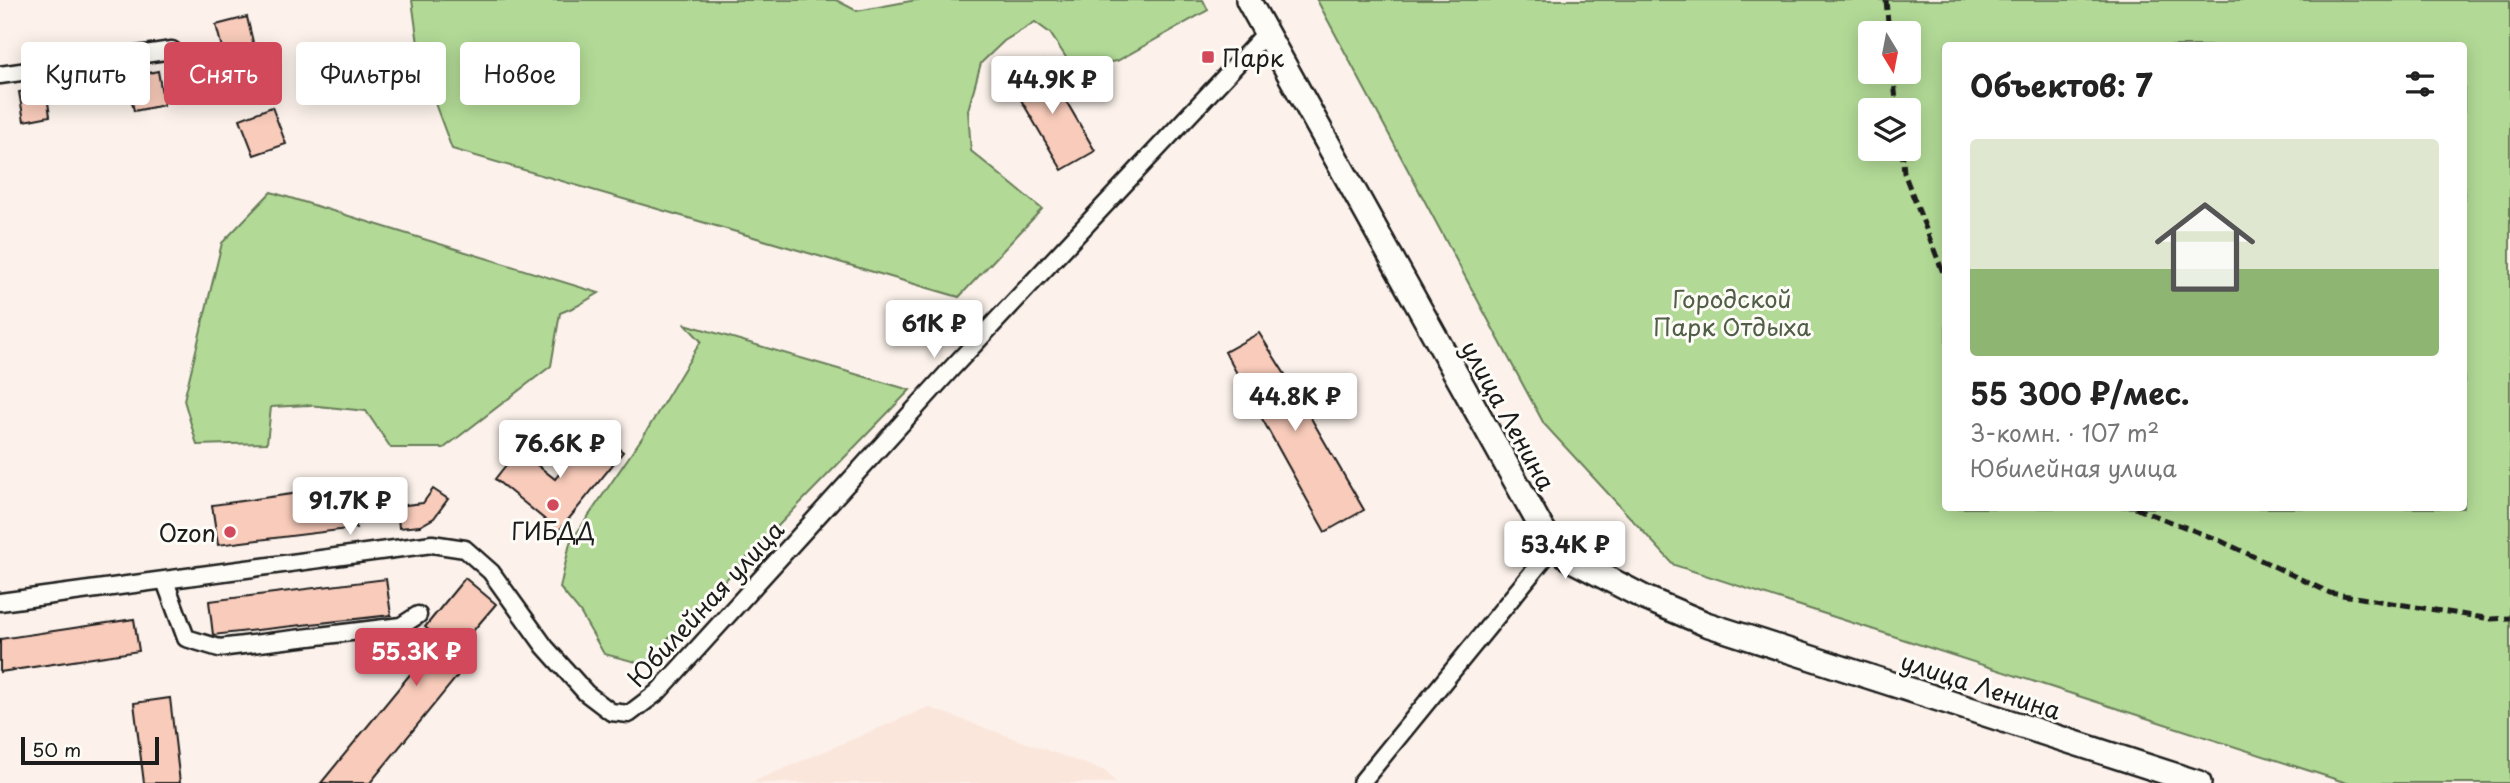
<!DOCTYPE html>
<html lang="ru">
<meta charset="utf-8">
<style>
body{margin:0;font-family:"Playpen Sans",sans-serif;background:#f6f6f6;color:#222;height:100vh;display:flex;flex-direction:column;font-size:26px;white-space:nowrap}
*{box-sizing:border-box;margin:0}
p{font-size:23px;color:#767676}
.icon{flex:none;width:38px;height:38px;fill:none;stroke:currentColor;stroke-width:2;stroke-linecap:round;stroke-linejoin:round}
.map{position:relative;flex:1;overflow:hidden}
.sheet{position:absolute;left:1942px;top:42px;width:525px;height:469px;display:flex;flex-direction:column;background:#fff;border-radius:7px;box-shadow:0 4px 18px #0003}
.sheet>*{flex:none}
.top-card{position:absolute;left:21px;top:42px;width:665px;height:63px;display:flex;gap:14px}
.needle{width:46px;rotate:170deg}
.controls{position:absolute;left:1858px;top:21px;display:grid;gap:14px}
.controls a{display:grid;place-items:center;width:63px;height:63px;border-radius:7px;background:#fff;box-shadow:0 4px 18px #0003;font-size:35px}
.scale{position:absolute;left:21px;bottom:18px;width:138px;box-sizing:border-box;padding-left:7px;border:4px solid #1c1c1c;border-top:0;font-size:19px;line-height:24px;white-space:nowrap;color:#1c1c1c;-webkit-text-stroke:5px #fdfcf7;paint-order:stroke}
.price{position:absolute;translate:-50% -60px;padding:0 16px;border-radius:7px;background:#fff;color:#222;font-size:23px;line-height:46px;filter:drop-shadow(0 2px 4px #0008)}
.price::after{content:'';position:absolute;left:50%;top:42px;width:21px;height:16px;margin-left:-10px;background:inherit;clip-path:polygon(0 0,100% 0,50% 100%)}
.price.selected{background:#d1495b;color:#fff}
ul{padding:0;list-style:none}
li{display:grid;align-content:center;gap:14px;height:371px;padding:0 28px}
li span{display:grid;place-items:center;height:217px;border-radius:7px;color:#555}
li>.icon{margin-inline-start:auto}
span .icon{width:126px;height:126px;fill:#fffc;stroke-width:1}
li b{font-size:30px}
h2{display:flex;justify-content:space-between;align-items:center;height:84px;padding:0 28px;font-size:30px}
.chip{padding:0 24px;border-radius:7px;background:#fff;box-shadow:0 4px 18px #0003;font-size:24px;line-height:63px}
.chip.selected{background:#d1495b;color:#fff}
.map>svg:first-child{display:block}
</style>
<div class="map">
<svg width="2510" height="783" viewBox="0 0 2510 783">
<rect width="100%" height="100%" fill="#fcf2eb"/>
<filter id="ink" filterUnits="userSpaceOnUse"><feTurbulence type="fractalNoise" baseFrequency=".0143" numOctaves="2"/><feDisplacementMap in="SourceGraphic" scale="14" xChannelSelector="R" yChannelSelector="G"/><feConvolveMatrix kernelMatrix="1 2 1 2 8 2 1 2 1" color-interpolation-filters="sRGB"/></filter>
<g filter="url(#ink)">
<!-- built -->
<polygon fill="#fbe6dc" points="928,707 1105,771 1117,783 750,783"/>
<!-- green -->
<g fill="#b2da96" stroke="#677b59" stroke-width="2" fill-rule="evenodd">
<polygon points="412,0 836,0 857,11 916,0 1203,0 1208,10 1117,61 1073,68 1050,33 1035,22 1004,41 981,63 968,110 971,151 1042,209 959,297 452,149 421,66"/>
<path d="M 1317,0 L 2510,0 L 2510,783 L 2347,783 L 1674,565 L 1544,424 ZM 1909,33 L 1909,72 L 1871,72 L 1871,33 ZM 1946,46 L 2464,46 L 2464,508 L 1946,508 ZM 1909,110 L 1909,149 L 1871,149 L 1871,110 Z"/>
<polygon points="271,192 599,293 577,306 560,313 551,366 444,448 391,448 366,411 308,405 271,407 267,443 197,445 184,400 222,243"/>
<polygon points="685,324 910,390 644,664 604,654 580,612 560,588 570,543 646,432 701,341"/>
</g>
<!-- building -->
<g fill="#f8cbba" stroke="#1c1c1c" stroke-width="2">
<polygon points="247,17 257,59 227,67 216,25"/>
<polygon points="1043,61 1095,151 1062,170 1010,81"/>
<polygon points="158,71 164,105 134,111 127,78"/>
<polygon points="46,88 50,116 24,121 19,92"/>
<polygon points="272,107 286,144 254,155 240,119"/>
<polygon points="1259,333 1293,387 1364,510 1325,532 1225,352"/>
<polygon points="595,429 623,452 559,531 495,479 518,450 555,479"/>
<polygon points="351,486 356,528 218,545 212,505"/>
<polygon points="433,489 448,499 434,518 420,526 399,528 397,506 423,503"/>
<polygon points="465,578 496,604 455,652 468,663 370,783 321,783 439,639 425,627"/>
<polygon points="386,579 391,615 213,635 209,601"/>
<polygon points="134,619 139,651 0,672 0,639"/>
<polygon points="170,698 180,783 144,783 134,703"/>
</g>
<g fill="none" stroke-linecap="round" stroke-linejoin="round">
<defs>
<g id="street">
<polyline points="0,75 172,50 199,75"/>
<polyline points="165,581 186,638 219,648 401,626 418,615"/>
<polyline points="0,602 432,544 465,549 491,572 545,647 586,693 611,712 629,714 658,692 952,368 1265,34"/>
<polyline points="1361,783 1554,546"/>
</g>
<polyline id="secondary" points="1248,0 1540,525 1554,546 1572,560 1645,598 1706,624 2199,783"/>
</defs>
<!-- street casing -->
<use href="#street" stroke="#1c1c1c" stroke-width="21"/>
<!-- secondary casing -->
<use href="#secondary" stroke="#1c1c1c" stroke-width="28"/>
<!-- street -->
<use href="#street" stroke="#fdfcf7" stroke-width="16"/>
<!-- secondary -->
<use href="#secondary" stroke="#fdfcf7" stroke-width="23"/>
<!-- rail -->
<g stroke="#1c1c1c" stroke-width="5" stroke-dasharray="10 5" stroke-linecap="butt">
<polyline points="1886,0 1889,33"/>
<polyline points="1893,72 1897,110"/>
<polyline points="1902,149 1904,173 1946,280"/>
<polyline points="2135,508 2221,541 2330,593 2491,619 2510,618"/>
</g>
</g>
</g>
<!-- markers -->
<g fill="#d1495b" stroke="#fdfcf7" stroke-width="2.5">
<rect x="1201" y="50" width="14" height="14" rx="3.5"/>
<circle cx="553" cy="505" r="7"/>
<circle cx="230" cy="532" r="7"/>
</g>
<g text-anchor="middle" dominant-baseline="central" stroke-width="6" stroke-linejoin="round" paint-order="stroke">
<!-- poi labels -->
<g font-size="24" fill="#1c1c1c" stroke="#fdfcf7" text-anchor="start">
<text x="1222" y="57">Парк</text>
<text x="553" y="530" text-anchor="middle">ГИБДД</text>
<text x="216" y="532" text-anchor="end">Ozon</text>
</g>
<!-- park labels -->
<g font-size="24" fill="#505e47" stroke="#fdfcf7">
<text x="1732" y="298">Городской<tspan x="1732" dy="28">Парк Отдыха</tspan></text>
</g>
<!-- street labels -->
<g font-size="24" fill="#1c1c1c" stroke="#fdfcf7">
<text transform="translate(1509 415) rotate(61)">улица Ленина</text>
<text transform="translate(705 603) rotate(-47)">Юбилейная улица</text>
<text transform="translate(1981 685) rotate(18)">улица Ленина</text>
</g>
</g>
</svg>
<div class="controls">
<a><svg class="needle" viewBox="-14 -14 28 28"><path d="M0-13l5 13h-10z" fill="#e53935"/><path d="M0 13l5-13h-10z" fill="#767676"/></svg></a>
<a><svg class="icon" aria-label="layers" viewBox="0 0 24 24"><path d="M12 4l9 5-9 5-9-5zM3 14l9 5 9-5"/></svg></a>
</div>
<div class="scale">50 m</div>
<b class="price" style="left:1052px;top:116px">44.9K ₽</b>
<b class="price" style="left:934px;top:360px">61K ₽</b>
<b class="price" style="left:1295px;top:433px">44.8K ₽</b>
<b class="price" style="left:560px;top:480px">76.6K ₽</b>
<b class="price" style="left:350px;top:537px">91.7K ₽</b>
<b class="price" style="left:1565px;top:581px">53.4K ₽</b>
<b class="price selected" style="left:416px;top:688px">55.3K ₽</b>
<div class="top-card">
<a class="chip">Купить</a>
<a class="chip selected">Снять</a>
<a class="chip">Фильтры</a>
<a class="chip">Новое</a>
</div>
<section class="sheet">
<h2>Объектов: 7<svg class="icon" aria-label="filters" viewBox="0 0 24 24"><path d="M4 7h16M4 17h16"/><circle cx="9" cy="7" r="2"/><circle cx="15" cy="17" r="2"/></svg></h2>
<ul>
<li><span style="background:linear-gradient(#dfe7d0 60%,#8fb573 0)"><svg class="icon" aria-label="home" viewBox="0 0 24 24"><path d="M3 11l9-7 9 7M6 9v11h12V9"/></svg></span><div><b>55 300 ₽/мес.</b><p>3-комн. · 107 m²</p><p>Юбилейная улица</p></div></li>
</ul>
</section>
</div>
